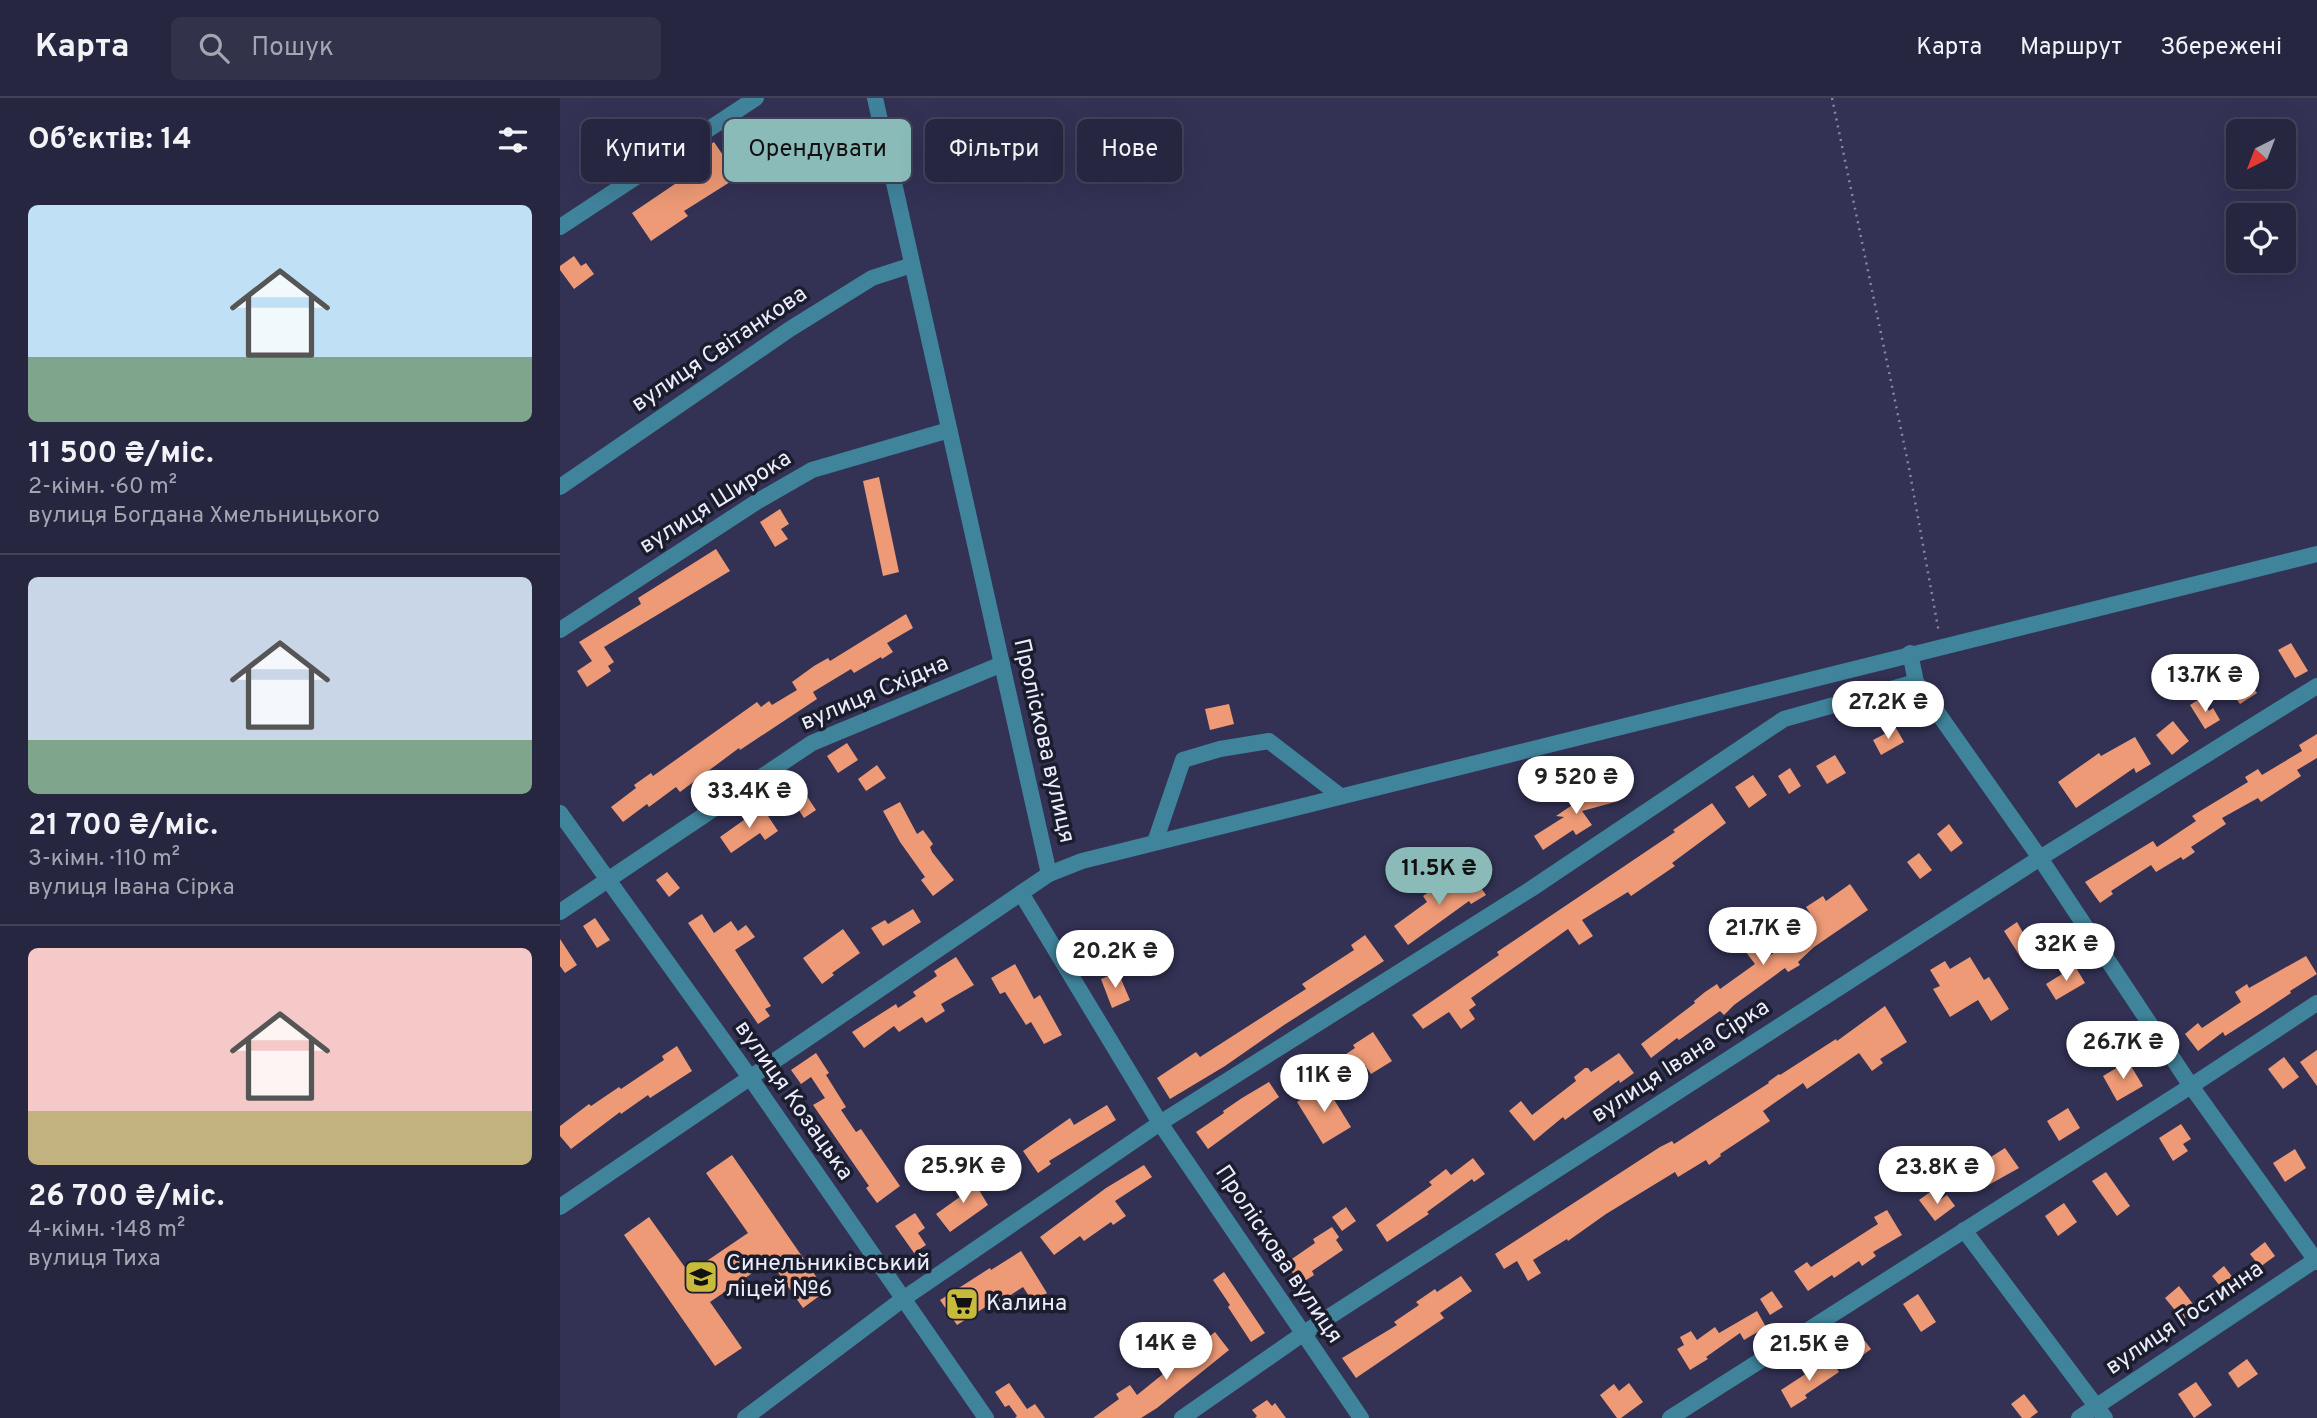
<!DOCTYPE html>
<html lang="uk">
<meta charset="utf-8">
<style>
body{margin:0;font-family:Overpass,sans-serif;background:#32324b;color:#f1f3f6;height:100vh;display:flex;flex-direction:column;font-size:26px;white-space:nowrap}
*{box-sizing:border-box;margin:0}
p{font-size:23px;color:#a4a5b1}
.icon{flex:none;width:38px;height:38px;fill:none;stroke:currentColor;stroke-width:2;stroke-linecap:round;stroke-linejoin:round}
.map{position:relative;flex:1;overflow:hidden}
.side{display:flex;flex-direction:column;background:#262640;width:560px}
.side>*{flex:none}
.banner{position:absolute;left:21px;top:21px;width:665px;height:63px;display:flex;gap:14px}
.needle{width:46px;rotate:222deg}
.tools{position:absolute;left:1666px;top:21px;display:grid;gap:14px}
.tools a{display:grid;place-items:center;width:70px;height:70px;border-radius:10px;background:#262640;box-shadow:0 7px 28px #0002,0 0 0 2px #424359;font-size:35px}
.price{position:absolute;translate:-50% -60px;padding:0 16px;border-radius:24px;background:#fff;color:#222;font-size:23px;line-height:46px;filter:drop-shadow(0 2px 4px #0008)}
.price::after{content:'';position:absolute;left:50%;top:42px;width:21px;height:16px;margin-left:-10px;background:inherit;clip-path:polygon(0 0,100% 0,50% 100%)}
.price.current{background:#8bbbb9;color:#111}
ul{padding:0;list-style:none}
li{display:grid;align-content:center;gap:14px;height:371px;padding:0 28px}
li+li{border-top:2px solid #424359}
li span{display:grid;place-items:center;height:217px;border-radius:10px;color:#555}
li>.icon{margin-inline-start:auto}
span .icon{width:126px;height:126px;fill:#fffc;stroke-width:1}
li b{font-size:30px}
h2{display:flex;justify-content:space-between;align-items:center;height:84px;padding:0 28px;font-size:30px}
.tag{padding:0 24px;border-radius:10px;background:#262640;box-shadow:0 7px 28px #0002,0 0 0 2px #424359;font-size:24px;line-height:63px}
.tag.current{background:#8bbbb9;color:#111}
header{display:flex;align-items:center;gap:42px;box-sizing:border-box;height:98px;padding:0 35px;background:#262640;border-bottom:2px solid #424359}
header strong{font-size:33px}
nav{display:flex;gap:38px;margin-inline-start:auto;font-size:24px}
.search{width:490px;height:63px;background:#32324b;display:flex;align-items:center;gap:18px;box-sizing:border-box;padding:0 24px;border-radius:10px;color:#a4a5b1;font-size:26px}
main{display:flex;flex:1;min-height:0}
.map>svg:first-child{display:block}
</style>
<header>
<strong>Карта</strong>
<div class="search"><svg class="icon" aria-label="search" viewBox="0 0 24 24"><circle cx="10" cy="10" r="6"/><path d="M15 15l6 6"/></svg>Пошук</div>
<nav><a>Карта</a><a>Маршрут</a><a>Збережені</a></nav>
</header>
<main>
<section class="side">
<h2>Об’єктів: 14<svg class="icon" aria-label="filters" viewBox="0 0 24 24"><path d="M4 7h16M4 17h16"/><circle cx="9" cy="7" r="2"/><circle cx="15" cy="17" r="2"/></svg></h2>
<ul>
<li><span style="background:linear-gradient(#bfe0f5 70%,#7fa58c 0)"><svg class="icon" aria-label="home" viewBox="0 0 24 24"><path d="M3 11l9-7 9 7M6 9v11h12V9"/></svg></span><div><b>11 500 ₴/міс.</b><p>2-кімн. · 60 m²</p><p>вулиця Богдана Хмельницького</p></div></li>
<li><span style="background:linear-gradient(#c9d6e8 75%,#7fa58c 0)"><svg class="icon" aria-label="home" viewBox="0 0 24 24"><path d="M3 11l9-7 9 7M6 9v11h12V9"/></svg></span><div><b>21 700 ₴/міс.</b><p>3-кімн. · 110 m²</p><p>вулиця Івана Сірка</p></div></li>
<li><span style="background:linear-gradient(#f6c9c9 75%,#c2b280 0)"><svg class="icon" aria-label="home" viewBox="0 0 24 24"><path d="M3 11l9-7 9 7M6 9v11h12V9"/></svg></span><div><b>26 700 ₴/міс.</b><p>4-кімн. · 148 m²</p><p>вулиця Тиха</p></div></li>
</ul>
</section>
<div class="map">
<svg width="1757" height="1320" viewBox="0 0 1757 1320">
<rect width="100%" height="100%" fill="#333255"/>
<!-- building -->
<g fill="#ee9a76">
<polygon points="154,44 178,79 124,113 128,118 91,143 72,115 146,65 139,54"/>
<polygon points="14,158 21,168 26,165 34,176 14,191 0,172 0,168"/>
<polygon points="319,379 339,474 323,478 303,383"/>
<polygon points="220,411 229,426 221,431 228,441 215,449 200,424"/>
<polygon points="156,451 170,473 44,549 54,564 48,568 51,573 27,589 17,573 32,563 19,544 81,506 78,500"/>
<polygon points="346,516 353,530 327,545 333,554 322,561 321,559 294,575 291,571 253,594 257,601 180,652 179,650 120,694 116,689 89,709 87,706 63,724 51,709 76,690 74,687 91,675 93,678 197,604 201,609 209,603 212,607 237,592 232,584 254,568 268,560 270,563"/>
<polygon points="1731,545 1748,573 1735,580 1718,552"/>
<polygon points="1687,566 1696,578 1689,583 1697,595 1680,606 1663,582"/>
<polygon points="1641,600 1649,613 1653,610 1660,622 1645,631 1630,607"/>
<polygon points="669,606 674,626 650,632 645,611"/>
<polygon points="1613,623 1629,643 1612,657 1596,637"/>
<polygon points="1336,630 1344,644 1321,657 1313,642"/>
<polygon points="1757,636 1757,660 1737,672 1741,678 1701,704 1698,700 1662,720 1666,726 1631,749 1635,754 1623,762 1621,759 1596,774 1591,767 1551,793 1553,796 1540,805 1525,784 1593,743 1597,749 1636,723 1632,718 1688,684 1685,679 1698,671 1702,677 1742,653 1739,647"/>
<polygon points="1575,639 1591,666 1576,675 1574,670 1516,710 1498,684 1539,655 1541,658"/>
<polygon points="287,645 298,662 278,675 267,658"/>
<polygon points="1275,657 1286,675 1267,686 1256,668"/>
<polygon points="317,667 326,680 306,693 298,681"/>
<polygon points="1230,670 1241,688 1229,696 1218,678"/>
<polygon points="1193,677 1207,697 1189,710 1175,689"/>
<polygon points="237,683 256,712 244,720 225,691"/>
<polygon points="1055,687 1059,703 1022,713 1032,727 1016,737 1013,732 983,752 974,738 1004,719 996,718 1033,693"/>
<polygon points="340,704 357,736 363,732 373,746 370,749 372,754 394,782 373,798 361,782 365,779 340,744 323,713"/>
<polygon points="1152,705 1166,725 1112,765 1115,768 1071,798 1068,794 1022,822 1033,838 1019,847 1008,831 911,900 916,907 909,912 915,921 901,931 889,914 863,931 852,917 939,857 937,854 1115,734 1113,732"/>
<polygon points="202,709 218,733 205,742 200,735 171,755 160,739"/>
<polygon points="1389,726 1403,745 1391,754 1377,736"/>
<polygon points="1359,755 1372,772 1360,781 1347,764"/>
<polygon points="107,774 120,790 109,799 96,782"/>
<polygon points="910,774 926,797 911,806 909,803 848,847 834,828 867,804 863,798 883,784 887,790"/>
<polygon points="1290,786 1308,812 1254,849 1238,864 1240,867 1228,874 1225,870 1174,907 1164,917 1160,913 1119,942 1117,940 1091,960 1081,946 1135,905 1134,903 1145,894 1157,886 1160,891 1195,866 1182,849 1192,841 1205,856 1208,854 1211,857 1255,823 1246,809 1263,798 1266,803"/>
<polygon points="353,811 361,824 323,848 311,830 325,822 328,826"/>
<polygon points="142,816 154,835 171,823 178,833 186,827 195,839 175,852 211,908 205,911 210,918 198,926 128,825"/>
<polygon points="35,820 50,842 37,850 23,828"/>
<polygon points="1457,824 1465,838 1472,834 1480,847 1461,860 1444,833"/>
<polygon points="283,831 300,855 272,875 274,877 262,886 243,860"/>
<polygon points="805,837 824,863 724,927 665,968 610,1001 597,980 636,954 640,959 746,891 742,886 794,852 791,847"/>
<polygon points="0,841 17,867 5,875 0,868"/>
<polygon points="1746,858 1757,876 1730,893 1731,895 1704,913 1665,938 1663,934 1638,953 1625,936 1638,925 1642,930 1681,904 1675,894 1687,886 1689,890"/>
<polygon points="396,859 414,887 381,906 385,913 366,925 362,919 339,934 334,928 304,950 292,934 336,906 338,910 356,898 353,894 377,878 374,873"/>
<polygon points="1410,859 1424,882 1429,879 1449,911 1431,923 1418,902 1390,919 1373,891 1380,888 1370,872 1385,863 1390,871"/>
<polygon points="455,866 474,901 480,897 502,937 484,946 471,924 466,927 445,894 440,896 431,880"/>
<polygon points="1515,868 1525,885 1496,902 1486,886"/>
<polygon points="558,874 570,902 552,910 541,881"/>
<polygon points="1325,908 1347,944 1320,961 1323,965 1312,973 1299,955 1247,991 1243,985 1203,1013 1210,1023 1160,1056 1161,1058 1149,1067 1146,1062 1118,1079 1115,1074 1046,1116 1008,1143 1007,1141 973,1162 981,1175 968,1183 957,1163 944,1171 935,1156 1100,1049 1112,1043 1114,1046 1209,985 1208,984 1219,976 1220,977 1276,941 1277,943"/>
<polygon points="813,934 832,963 811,976 805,967 773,989 761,973 795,950 793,947"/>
<polygon points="117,948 132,973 90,1000 88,997 61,1016 60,1014 11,1051 0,1038 0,1028 29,1006 31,1008 59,989 61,991 104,962 102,958"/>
<polygon points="1757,952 1757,988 1740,964"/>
<polygon points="256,955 269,975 266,977 286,1009 281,1012 296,1034 301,1031 340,1088 317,1105 306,1090 309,1088 253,1007 265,1000 251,979 241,986 231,972"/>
<polygon points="1059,955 1074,975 1060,985 1059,982 1005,1022 1003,1019 974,1043 949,1013 961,1003 972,1017 1016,983 1014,979 1025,970 1028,970 1031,974"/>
<polygon points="1724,959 1739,979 1723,991 1708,971"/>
<polygon points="1568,963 1583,988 1557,1003 1543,978"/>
<polygon points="709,984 719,999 648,1051 636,1034 664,1015 663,1013 682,1000"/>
<polygon points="765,987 791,1029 763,1046 737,1004"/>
<polygon points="547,1007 556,1022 489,1063 491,1066 478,1075 463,1053 510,1020 514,1027"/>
<polygon points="1508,1010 1520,1030 1499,1043 1487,1023"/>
<polygon points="1621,1026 1631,1041 1623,1046 1628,1053 1613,1063 1599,1040"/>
<polygon points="1445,1050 1459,1070 1416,1094 1404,1076"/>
<polygon points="1735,1051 1746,1070 1725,1084 1713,1065"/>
<polygon points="172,1057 266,1193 243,1210 210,1163 150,1204 182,1250 155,1268 64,1137 89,1119 129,1175 188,1135 146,1075"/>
<polygon points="913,1060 925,1076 914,1084 912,1081 867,1114 869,1116 827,1144 816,1127 872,1087 869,1084 886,1071 891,1077"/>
<polygon points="584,1067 592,1079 555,1103 566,1118 553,1127 551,1124 524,1143 520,1138 494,1157 480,1139 546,1090"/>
<polygon points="444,1070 455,1086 445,1093 433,1077"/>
<polygon points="1546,1074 1570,1108 1557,1118 1532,1083"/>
<polygon points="410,1077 428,1107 390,1134 376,1116 404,1096 397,1086"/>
<polygon points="1370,1094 1377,1104 1387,1097 1395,1108 1375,1123 1359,1102"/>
<polygon points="1504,1105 1517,1124 1498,1138 1485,1118"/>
<polygon points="786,1109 796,1123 782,1133 772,1119"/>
<polygon points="1327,1112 1342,1137 1313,1154 1316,1158 1302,1168 1299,1163 1274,1180 1272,1177 1248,1193 1234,1173 1247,1164 1251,1169 1318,1126 1314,1119"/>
<polygon points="355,1115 365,1130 358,1135 366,1147 354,1155 335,1128"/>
<polygon points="772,1129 779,1139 776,1142 783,1152 752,1173 754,1177 740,1186 726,1165 755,1145 753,1141"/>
<polygon points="1705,1144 1715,1158 1700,1169 1690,1156"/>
<polygon points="461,1153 487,1195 473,1204 463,1189 437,1206 435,1203 397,1227 380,1202 430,1170 431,1172"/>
<polygon points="1664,1168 1677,1185 1665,1194 1652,1178"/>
<polygon points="664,1174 705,1235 691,1244 668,1209 670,1207 653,1182"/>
<polygon points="901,1178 912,1193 880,1215 884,1220 796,1280 782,1260 837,1227 834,1224 859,1207 856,1204 875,1191 877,1194"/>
<polygon points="1619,1188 1637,1211 1623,1222 1605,1200"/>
<polygon points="1212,1193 1223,1209 1210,1217 1200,1201"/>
<polygon points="1358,1196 1376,1224 1361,1234 1343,1206"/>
<polygon points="1197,1213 1206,1229 1184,1242 1180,1235 1146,1259 1148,1261 1130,1272 1117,1251 1124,1247 1120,1239 1131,1233 1137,1242 1155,1229 1159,1235"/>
<polygon points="655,1234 669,1252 597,1310 581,1320 533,1320 559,1301 556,1296 570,1287 577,1297"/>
<polygon points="1298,1234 1311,1251 1299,1260 1286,1244"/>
<polygon points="1270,1260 1279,1274 1245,1297 1247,1300 1231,1310 1221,1292"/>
<polygon points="1687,1261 1698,1276 1678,1290 1668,1275"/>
<polygon points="1636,1284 1652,1307 1634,1320 1618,1296"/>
<polygon points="449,1285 467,1311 475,1306 485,1320 455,1320 457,1318 449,1307 445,1309 435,1294"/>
<polygon points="1069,1285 1083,1304 1061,1320 1057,1320 1040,1297 1054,1286 1059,1293"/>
<polygon points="1464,1296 1478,1314 1470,1320 1462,1320 1451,1306"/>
<polygon points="707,1302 712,1308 715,1305 726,1320 695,1320 697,1318 692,1312"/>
</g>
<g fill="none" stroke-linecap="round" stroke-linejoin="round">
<!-- path -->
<polyline stroke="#8786a2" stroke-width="2.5" stroke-dasharray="2 5" stroke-linecap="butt" points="1272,0 1349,370 1379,535"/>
<!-- minor -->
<g stroke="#40849c" stroke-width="16">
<polyline points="315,0 489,776"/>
<polyline points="0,129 196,0"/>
<polyline points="0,389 230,231 312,180 352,167"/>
<polyline points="0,532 198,403 252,372 389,332"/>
<polyline points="1350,555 1356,584 1480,760 1631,988 1757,1164"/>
<polyline points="0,715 189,978 426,1320"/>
<polyline points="595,744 623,662 660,651 709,643 779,697"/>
<polyline points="461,795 600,1025 801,1320"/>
<polyline points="0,814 252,645 442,566"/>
<polyline points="0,1109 489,776 522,763 1757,456"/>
<polyline points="1404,1132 1545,1320"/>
<polyline points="185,1320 343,1201 600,1025 971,791 1224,621 1356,584"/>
<polyline points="622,1320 744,1235 1480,760 1757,588"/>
<polyline points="1110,1320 1631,988 1757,905"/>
<polyline points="1519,1320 1757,1161"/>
</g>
</g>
<!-- icons -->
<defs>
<symbol id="school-square" viewBox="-11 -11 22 22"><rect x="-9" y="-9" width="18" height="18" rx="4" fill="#c8bb3b" stroke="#1c1d2c"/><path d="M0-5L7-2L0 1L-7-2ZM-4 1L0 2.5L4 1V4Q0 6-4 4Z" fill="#111"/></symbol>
<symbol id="supermarket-square" viewBox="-11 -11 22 22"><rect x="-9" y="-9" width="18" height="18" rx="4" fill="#c8bb3b" stroke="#1c1d2c"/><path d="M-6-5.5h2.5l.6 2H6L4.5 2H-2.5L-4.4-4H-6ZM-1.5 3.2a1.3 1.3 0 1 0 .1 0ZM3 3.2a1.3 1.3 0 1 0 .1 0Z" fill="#111"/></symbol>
</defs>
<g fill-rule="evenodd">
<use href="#school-square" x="122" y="1160" width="38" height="38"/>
<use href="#supermarket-square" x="383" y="1187" width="38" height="38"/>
</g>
<g text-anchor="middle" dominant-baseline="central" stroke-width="7" stroke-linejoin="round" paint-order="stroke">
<!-- street labels -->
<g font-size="23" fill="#ebecfe" stroke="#1c1d2c">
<text transform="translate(160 252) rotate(-34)">вулиця Світанкова</text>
<text transform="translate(156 405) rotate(-32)">вулиця Широка</text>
<text transform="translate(315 596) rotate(-23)">вулиця Східна</text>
<text transform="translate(483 643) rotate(77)">Проліскова вулиця</text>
<text transform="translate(1121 964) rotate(-33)">вулиця Івана Сірка</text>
<text transform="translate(233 1003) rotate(55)">вулиця Козацька</text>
<text transform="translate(718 1157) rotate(56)">Проліскова вулиця</text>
<text transform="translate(1625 1221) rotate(-34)">вулиця Гостинна</text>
</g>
<!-- poi labels -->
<g font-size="23" fill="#ebecfe" stroke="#1c1d2c" text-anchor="start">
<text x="166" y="1166">Синельниківський<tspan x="166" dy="26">ліцей №6</tspan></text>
<text x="426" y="1206">Калина</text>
</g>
</g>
</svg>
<div class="tools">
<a><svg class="needle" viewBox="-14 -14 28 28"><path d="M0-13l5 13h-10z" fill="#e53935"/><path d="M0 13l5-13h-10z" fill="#a4a5b1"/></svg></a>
<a><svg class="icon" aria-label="locate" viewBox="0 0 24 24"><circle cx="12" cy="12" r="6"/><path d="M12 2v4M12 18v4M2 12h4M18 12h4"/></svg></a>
</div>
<b class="price" style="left:1645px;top:616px">13.7K ₴</b>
<b class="price" style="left:1328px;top:643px">27.2K ₴</b>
<b class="price" style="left:1016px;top:718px">9 520 ₴</b>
<b class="price" style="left:189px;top:732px">33.4K ₴</b>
<b class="price current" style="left:879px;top:809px">11.5K ₴</b>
<b class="price" style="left:1203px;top:869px">21.7K ₴</b>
<b class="price" style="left:1506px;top:885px">32K ₴</b>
<b class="price" style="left:555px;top:892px">20.2K ₴</b>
<b class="price" style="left:1563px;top:983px">26.7K ₴</b>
<b class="price" style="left:764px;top:1016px">11K ₴</b>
<b class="price" style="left:403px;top:1107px">25.9K ₴</b>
<b class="price" style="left:1377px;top:1108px">23.8K ₴</b>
<b class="price" style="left:606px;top:1284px">14K ₴</b>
<b class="price" style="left:1249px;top:1285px">21.5K ₴</b>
<div class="banner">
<a class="tag">Купити</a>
<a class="tag current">Орендувати</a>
<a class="tag">Фільтри</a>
<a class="tag">Нове</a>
</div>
</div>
</main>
